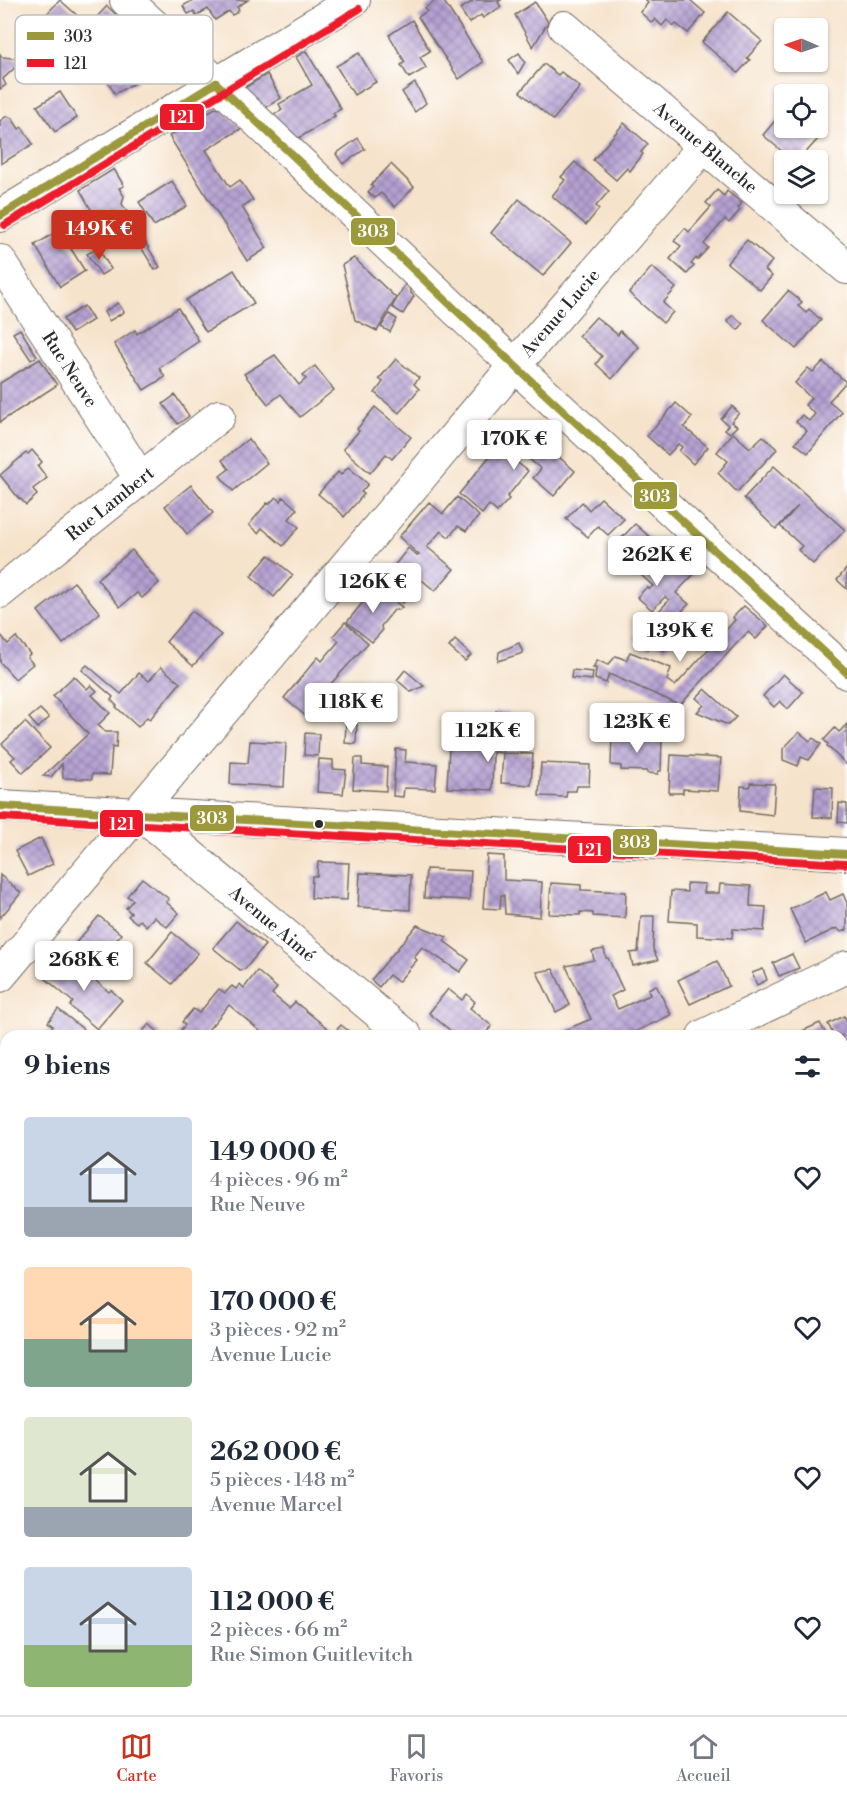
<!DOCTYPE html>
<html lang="fr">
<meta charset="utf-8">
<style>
body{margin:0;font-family:"Libre Bodoni",serif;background:#f6f6f7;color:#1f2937;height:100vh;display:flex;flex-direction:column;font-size:22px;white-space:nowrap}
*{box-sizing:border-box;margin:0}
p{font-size:20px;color:#747a83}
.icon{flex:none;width:33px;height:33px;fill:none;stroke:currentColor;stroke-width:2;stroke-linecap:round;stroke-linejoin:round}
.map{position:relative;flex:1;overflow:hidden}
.drawer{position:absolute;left:0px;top:1030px;width:848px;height:686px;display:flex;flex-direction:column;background:#fff;border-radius:18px 18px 0 0;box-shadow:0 2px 4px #0004}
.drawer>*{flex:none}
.needle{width:39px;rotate:272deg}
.buttons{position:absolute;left:774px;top:18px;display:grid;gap:12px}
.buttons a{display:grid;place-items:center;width:54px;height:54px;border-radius:6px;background:#fff;box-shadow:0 2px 4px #0004;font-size:30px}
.price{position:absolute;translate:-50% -51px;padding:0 14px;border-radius:6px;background:#fff;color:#222;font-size:20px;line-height:39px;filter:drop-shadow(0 2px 3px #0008)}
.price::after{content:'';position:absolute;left:50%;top:36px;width:18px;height:14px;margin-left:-9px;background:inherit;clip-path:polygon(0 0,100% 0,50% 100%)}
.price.current{background:#c8321e;color:#fff}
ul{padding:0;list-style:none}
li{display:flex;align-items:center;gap:18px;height:150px;padding:0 24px}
li span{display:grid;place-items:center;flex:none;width:168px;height:120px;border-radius:6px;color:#555}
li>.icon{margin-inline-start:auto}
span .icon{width:72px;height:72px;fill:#fffc;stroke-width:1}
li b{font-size:26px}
h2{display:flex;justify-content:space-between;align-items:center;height:72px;padding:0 24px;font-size:26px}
.tabs{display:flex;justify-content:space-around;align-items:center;height:84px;border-top:2px solid #e0e1e3;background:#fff;font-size:16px;color:#747a83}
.tabs a{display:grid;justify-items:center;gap:3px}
.tabs .current{color:#c8321e}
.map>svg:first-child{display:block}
</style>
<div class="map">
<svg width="847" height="1715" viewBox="0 0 847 1715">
<defs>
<pattern id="building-cross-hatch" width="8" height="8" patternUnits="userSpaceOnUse" patternTransform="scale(1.5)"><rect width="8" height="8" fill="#b5a0d2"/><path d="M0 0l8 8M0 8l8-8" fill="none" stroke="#9383ab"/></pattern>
</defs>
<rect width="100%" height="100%" fill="#fff"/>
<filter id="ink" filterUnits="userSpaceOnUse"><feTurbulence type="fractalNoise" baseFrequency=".0167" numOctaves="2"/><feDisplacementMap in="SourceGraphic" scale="12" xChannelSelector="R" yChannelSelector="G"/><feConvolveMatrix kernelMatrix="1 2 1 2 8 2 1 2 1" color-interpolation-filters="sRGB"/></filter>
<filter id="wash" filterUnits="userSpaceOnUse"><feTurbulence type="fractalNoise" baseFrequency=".008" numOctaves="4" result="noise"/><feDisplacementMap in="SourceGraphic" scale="24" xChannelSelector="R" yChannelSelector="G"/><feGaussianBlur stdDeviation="1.35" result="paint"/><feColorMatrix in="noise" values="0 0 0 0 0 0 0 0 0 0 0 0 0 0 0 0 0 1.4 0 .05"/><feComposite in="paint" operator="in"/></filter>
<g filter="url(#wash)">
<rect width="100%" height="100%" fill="#f6e3cb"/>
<g id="blocks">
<!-- building -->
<g fill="url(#building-cross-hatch)">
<polygon points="60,0 79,17 58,40 39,22"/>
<polygon points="193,0 248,0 237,7 239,10 236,13 232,15 229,11 215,20 208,9 196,16 194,11 188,14 183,6"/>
<polygon points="436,0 443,0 483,62 459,79 418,17 427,11 425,8"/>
<polygon points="471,0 501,0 498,2 501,7 483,18 481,15 469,23 460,9 472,2"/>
<polygon points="645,0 690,0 705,13 688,33 676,24 674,26 667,20 662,26 655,19 652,23 640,12 648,3"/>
<polygon points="535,2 548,22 533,47 515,15"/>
<polygon points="107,6 127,25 112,41 102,32 95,39 85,30"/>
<polygon points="728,12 762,41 747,58 750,60 738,73 702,42"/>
<polygon points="412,20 430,51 420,57 426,68 409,78 401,65 405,62 389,35"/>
<polygon points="306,51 341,109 333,113 335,116 294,141 270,117 282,110 279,104 312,85 296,57"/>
<polygon points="359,53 376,82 354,95 336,66"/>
<polygon points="519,53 525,62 518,74 509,60"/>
<polygon points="0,54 2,57 24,59 3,79 6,85 0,89"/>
<polygon points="119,55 138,81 115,94 106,78 97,69"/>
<polygon points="544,64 558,75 561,72 580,87 553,120 520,92"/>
<polygon points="267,74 281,98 262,110 245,94 246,87"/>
<polygon points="415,83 426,103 415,112 402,92"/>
<polygon points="60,92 77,118 55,132 37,106"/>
<polygon points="215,108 222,109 242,128 206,150 230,187 240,180 253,200 242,207 267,248 247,261 169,136"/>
<polygon points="784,110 784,128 805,128 818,139 799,160 792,160 763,135"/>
<polygon points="7,116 12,118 19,129 22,127 33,144 1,164 0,121"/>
<polygon points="624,123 648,144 641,152 643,154 630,171 627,168 616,180 593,160"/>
<polygon points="358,138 365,149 343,164 336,154"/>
<polygon points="575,162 609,191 596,206 599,209 586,225 552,196 565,180 561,177"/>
<polygon points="391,164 414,187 395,207 381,193 375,198 368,192 373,187 371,185"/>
<polygon points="114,169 124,186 119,188 124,196 122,204 160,267 155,270 125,221 105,234 80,190"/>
<polygon points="172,181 187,206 154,226 139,202"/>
<polygon points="717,190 724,196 727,191 742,203 738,208 740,210 729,223 725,219 704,244 708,248 697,260 696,258 691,264 694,266 687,274 670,259 681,246 674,241 685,228 689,232 711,207 706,203"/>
<polygon points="519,199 571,243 543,276 491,233"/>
<polygon points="59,230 85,271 60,287 35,245"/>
<polygon points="747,240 772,261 765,270 772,276 760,290 727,263"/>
<polygon points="98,248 111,269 101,275 87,254"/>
<polygon points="354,258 396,298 377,331 355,320 342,265"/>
<polygon points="652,267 676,288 663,303 673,312 663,323 629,293"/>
<polygon points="234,270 254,303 206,332 186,300"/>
<polygon points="407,281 411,293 414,296 403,314 392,307"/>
<polygon points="788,291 802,302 798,306 806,313 809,309 821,320 796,349 763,320"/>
<polygon points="118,303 124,312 109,321 104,312"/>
<polygon points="84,306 93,320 72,333 63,319"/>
<polygon points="178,308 199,341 159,368 165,377 144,390 114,344 135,330 137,334"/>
<polygon points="389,314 397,319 390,332 381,327"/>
<polygon points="733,315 743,324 738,330 727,321"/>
<polygon points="596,317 618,335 620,331 639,347 612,379 596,364 602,356 579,336"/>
<polygon points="20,329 37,356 31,360 13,333"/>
<polygon points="275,355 299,385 306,379 303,375 315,366 334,390 300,417 281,394 268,404 244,374"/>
<polygon points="40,359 57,385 0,422 0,383"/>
<polygon points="396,359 419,378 414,384 419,389 399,413 375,393 383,382 379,379"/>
<polygon points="823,362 846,382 829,401 842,412 808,453 795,443 807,431 796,422 802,415 809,421 815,414 805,405 811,398 795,383 808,368 813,372"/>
<polygon points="175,395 189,416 178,424 163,404"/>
<polygon points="676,403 692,417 684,427 708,447 693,464 679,451 682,447 678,444 668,455 647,436"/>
<polygon points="732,406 739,413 731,422 737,426 730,433 725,429 728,425 721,419"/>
<polygon points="375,407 411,437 392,459 386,454 370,473 343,449 359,431 357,429"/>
<polygon points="515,425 528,436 531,433 575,471 554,496 533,478 541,469 522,453 515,461 528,471 507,497 509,499 497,512 489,505 482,514 459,494"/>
<polygon points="733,433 750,448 763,436 777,449 737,492 718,473 728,461 717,452"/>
<polygon points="248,439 267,463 233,491 220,476 229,469 222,460"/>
<polygon points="32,450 42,462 38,466 47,478 33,489 37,495 26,505 21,499 20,500 0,475 26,453 28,454"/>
<polygon points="774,466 845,530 813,564 798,550 802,546 780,526 798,506 776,529 744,498"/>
<polygon points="348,467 368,484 361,492 364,494 344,517 341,513 318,494 338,472 341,475"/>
<polygon points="191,485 213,513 187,534 165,506"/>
<polygon points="276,497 281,501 283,497 297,509 289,519 299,527 283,546 262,528 258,533 249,525 267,503 269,504"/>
<polygon points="457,497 479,516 466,531 458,526 449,537 441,531 427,547 454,569 435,591 422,580 403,603 380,584 408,548 417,556 419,555 399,537 429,502 443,514"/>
<polygon points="601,498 624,519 608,535 598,526 588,537 566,519 582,502 589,510"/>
<polygon points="635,524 651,538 648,541 676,567 681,563 693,575 676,593 689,604 682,611 691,620 664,650 655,641 648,649 634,638 642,629 650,637 658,627 651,620 669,600 665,597 652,610 637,597 647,587 649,589 653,586 619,555 625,549 617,543"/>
<polygon points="132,550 159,583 142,598 137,593 120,607 97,579"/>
<polygon points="269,555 293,575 274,597 251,576"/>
<polygon points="847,568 847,589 837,580"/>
<polygon points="74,582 100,613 63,644 38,611"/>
<polygon points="376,586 402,607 399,610 394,610 381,626 382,631 372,642 347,622"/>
<polygon points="744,606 768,626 756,639 748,632 740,640 680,705 609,674 606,683 595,679 596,668 593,668 597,660 608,665 616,656 626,660 630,652 671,668 667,680 675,686 735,620 733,617"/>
<polygon points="192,611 221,635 193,666 166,642"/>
<polygon points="345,622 368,643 317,699 321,703 308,718 284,698 318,657 322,661 339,641 333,636"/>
<polygon points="0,634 8,644 16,637 30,654 27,657 33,664 15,679 0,662"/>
<polygon points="455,640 471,655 465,661 449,647"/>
<polygon points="519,643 523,653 498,661 499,652"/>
<polygon points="87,665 121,694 139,673 149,681 161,667 180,683 150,719 147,717 138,727 116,707 117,706 111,700 113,697 82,670"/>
<polygon points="405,670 424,686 411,692 397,680"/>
<polygon points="572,670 593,672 592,680 571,678"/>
<polygon points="783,674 803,692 788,709 780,701 774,707 763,696"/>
<polygon points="74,676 87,689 91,685 97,691 92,695 110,713 98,725 105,732 117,732 116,748 112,747 110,775 92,774 92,779 63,778 62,764 51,777 43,776 88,734 53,696"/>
<polygon points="705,689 736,717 728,725 697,712 704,705 696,698"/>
<polygon points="40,709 49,718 38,728 29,718"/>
<polygon points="496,711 509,712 507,748 503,748 503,753 533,754 531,785 501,783 503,753 493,752 492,790 447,788 449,747 493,749"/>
<polygon points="25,722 50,748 23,773 11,760 15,757 2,744"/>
<polygon points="346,723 357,724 356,744 345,743"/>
<polygon points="847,724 847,765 827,746 828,744 824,740 835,728 839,732"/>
<polygon points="799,732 810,741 813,738 821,744 809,760 801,757 798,766 783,760 783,749"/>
<polygon points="305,733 319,734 318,756 304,755"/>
<polygon points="612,736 662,738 661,771 658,771 658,774 647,773 647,771 621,770 621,766 611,765"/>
<polygon points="250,741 286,743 284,787 230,784 231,762 248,763"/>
<polygon points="396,749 406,750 405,762 437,764 435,789 404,788 403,797 393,796"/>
<polygon points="671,755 721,758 718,791 683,789 683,793 669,793"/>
<polygon points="355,758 362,758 362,765 387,767 386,791 353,789"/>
<polygon points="319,759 333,760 333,769 346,770 343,794 317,792"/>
<polygon points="541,763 590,765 589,786 577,786 576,791 567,791 566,797 539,796"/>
<polygon points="750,783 775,784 773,815 740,811 741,786 750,787"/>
<polygon points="815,787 833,788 832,818 813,817"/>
<polygon points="839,803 847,804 847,823 838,822"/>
<polygon points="41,838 53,864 28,876 15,851"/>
<polygon points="487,855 504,856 504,880 542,882 540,917 505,914 504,895 501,895 500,909 483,908"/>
<polygon points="318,862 349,863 347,900 311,898 312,876 317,876"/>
<polygon points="426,869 471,871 469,900 424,898"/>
<polygon points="360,873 411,875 410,910 358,907"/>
<polygon points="0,875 21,893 0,918"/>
<polygon points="142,878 169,899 166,902 179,913 167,927 154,917 146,926 140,920 137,923 128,916 131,913 126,908 133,900 127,896"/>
<polygon points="551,883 581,885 581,890 626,892 625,918 593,916 593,913 580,912 580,915 549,914"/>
<polygon points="687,883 705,884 704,893 719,893 720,884 751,886 750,906 766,907 764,931 733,929 732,938 697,936 697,923 669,921 671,891 687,892"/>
<polygon points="826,892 830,900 843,894 847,903 847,930 841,932 837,928 806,943 790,909"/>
<polygon points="99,916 121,934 106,953 113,959 103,970 74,945"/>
<polygon points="641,916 654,916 653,949 658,960 633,966 630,953 638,952"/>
<polygon points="236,921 265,945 245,969 240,970 213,948"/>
<polygon points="417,925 447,937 444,941 469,960 460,972 422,947 414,957 417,960 398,982 389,975 379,987 371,980"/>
<polygon points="172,932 198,953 172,984 147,963"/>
<polygon points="604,949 606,958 608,958 623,990 611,996 618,1009 650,995 648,989 656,985 671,1015 630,1034 631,1036 568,1036 565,1030 591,1019 566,966 594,960 592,951"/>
<polygon points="792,954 799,968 779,976 773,963"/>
<polygon points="66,956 109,992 111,990 122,1000 97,1029 70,1006 73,1002 46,979"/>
<polygon points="717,961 729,986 690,1004 678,980"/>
<polygon points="553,969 570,1005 556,1012 537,972"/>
<polygon points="763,969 767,980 757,985 752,973"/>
<polygon points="257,971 277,988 272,994 289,1008 295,1002 331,1031 327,1036 266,1036 229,1005 203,1036 176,1036 185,1025 182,1022 193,1009 199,1013 219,989 225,993 232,986 236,989 240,984 244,988"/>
<polygon points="448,989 462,1000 467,994 475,1002 470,1008 492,1026 483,1036 457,1036 429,1013"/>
<polygon points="58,1009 88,1033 84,1036 43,1036 53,1026 48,1022"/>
<polygon points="844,1016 847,1021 847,1044 842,1047 842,1036 834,1036 828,1024"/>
<polygon points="820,1023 827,1036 791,1036"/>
<polygon points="149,1024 163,1036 139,1036"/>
<polygon points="341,1025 355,1036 331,1036"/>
<polygon points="842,1168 847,1171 847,1201 842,1199"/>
<polygon points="842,1445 847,1449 847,1475 842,1477"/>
<polygon points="6,1462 6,1480 2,1483 6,1488 6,1524 0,1529 0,1467"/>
<polygon points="842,1561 847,1564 846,1599 842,1597"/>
<polygon points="847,1603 847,1627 842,1623 842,1608"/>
<polygon points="6,1688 6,1710 37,1710 32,1715 3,1715 0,1712 0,1689 2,1691"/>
<polygon points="383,1710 420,1710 430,1715 393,1715"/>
<polygon points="433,1710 458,1710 463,1713 462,1715 431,1715"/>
<polygon points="684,1710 711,1710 714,1711 712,1715 685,1715 682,1713"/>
</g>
</g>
</g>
<g filter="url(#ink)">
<use href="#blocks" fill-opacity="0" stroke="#726b63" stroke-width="1.5"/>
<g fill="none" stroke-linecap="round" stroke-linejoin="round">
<defs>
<g id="minor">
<polyline points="126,0 203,70 530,380 847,673"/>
<path id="s1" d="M 564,27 L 847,268"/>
<polyline points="0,216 354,0"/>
<path id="s2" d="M 0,261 L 140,478"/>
<path id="s3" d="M 0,592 L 219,416"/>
<polyline points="0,806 847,854"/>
<path id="s4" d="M 139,812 L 406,1036"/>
<path id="s5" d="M 0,976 L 515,365 L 705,145"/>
<polyline points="703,1036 847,967"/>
<polyline points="842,1305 847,1293"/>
<polyline points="0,1376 6,1373"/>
<polyline points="842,1397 847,1401"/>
<polyline points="0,1580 6,1586"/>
<polyline points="124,1710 129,1715"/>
<polyline points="211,1715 214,1710"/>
<polyline points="646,1715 649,1710"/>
</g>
</defs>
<!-- minor casing -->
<use href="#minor" stroke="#726b63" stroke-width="34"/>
<!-- minor -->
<use href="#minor" stroke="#fff" stroke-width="32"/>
<defs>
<g id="bus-1">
<polyline points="216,83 530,380 847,673"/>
<polyline points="0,216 216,83"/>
<polyline points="0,806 847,854"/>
</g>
<g id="bus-2">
<polyline points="5,225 359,9"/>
<polyline points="0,817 846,864"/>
</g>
</defs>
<!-- bus-1 casing -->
<use href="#bus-1" stroke="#fff" stroke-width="12"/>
<!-- bus-2 casing -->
<use href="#bus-2" stroke="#fff" stroke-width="12"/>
<!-- bus-1 -->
<use href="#bus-1" stroke="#9b993b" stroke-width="8"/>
<!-- bus-2 -->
<use href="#bus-2" stroke="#ed1b2a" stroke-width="8"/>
</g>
</g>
<!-- markers -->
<circle fill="#2b2b2b" stroke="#fff" stroke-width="2" cx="319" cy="824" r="5"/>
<g text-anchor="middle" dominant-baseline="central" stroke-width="4.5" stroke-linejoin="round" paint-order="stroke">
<!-- street labels -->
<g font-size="18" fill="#2b2b2b" stroke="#fff">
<text stroke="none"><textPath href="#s1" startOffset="186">Avenue Blanche</textPath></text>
<text stroke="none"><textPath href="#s5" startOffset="868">Avenue Lucie</textPath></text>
<text stroke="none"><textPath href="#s2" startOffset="129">Rue Neuve</textPath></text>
<text stroke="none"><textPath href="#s3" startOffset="141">Rue Lambert</textPath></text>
<text stroke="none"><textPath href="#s4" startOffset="174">Avenue Aimé</textPath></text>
</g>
</g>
<!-- legend -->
<rect x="15" y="15" width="198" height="69" rx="9" fill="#fff" stroke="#bfbfbf" stroke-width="1.5"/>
<rect x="27" y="32" width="27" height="8" fill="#9b993b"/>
<rect x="27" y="59" width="27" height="8" fill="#ed1b2a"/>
<g font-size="16" fill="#2b2b2b">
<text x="64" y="42">303</text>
<text x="64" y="69">121</text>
</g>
<g stroke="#fff" stroke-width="2">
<rect x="159" y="103" width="46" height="28" rx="6" fill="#ed1b2a"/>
<rect x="350" y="217" width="46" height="29" rx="6" fill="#9b993b"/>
<rect x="633" y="481" width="45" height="29" rx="6" fill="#9b993b"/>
<rect x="189" y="804" width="46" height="28" rx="6" fill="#9b993b"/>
<rect x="99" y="809" width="45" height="29" rx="6" fill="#ed1b2a"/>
<rect x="612" y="828" width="46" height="28" rx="6" fill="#9b993b"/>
<rect x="567" y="835" width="45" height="29" rx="6" fill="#ed1b2a"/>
</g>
<g font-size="16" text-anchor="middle" font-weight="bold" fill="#fff">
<text x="182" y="123">121</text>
<text x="373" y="237">303</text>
<text x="655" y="502">303</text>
<text x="212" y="824">303</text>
<text x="122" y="830">121</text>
<text x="635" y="848">303</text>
<text x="590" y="856">121</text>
</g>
</svg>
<div class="buttons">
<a><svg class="needle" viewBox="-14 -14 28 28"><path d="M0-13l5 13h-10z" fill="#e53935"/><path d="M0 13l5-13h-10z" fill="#747a83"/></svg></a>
<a><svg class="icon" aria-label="locate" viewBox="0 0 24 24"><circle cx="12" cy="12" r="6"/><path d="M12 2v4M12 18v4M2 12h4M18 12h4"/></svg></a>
<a><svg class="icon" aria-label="layers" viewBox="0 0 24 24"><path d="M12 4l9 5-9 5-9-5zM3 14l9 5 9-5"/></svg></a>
</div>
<b class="price current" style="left:99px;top:261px">149K €</b>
<b class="price" style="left:514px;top:471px">170K €</b>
<b class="price" style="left:657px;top:587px">262K €</b>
<b class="price" style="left:373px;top:614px">126K €</b>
<b class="price" style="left:680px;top:663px">139K €</b>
<b class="price" style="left:351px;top:734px">118K €</b>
<b class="price" style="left:637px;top:754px">123K €</b>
<b class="price" style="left:488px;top:763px">112K €</b>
<b class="price" style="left:84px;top:992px">268K €</b>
<section class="drawer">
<h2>9 biens<svg class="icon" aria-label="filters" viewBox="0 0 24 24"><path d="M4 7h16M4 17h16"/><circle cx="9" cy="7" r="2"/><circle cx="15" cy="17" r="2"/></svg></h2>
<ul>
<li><span style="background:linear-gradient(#c9d6e8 75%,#9aa5b1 0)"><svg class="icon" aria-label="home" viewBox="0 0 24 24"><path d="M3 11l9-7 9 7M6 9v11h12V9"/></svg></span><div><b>149 000 €</b><p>4 pièces · 96 m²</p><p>Rue Neuve</p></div><svg class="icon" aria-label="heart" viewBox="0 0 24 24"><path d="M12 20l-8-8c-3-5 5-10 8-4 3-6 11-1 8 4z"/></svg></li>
<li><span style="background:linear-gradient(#ffd9b3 60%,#7fa58c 0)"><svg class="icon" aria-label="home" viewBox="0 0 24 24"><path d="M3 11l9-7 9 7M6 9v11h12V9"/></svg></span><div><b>170 000 €</b><p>3 pièces · 92 m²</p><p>Avenue Lucie</p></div><svg class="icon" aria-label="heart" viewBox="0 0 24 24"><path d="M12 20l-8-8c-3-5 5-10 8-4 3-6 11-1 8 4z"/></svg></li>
<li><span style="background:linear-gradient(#dfe7d0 75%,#9aa5b1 0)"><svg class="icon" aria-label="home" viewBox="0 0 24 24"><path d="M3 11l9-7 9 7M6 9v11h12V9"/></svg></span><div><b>262 000 €</b><p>5 pièces · 148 m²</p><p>Avenue Marcel</p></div><svg class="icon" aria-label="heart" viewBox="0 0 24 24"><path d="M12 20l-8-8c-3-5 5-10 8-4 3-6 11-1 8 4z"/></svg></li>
<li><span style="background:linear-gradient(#c9d6e8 65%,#8fb573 0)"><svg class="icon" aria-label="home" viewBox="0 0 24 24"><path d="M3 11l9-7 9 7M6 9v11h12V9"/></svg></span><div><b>112 000 €</b><p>2 pièces · 66 m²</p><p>Rue Simon Guitlevitch</p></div><svg class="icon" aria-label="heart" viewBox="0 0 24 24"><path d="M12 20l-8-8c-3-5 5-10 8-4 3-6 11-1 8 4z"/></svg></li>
</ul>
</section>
</div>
<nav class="tabs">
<a class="current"><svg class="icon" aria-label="map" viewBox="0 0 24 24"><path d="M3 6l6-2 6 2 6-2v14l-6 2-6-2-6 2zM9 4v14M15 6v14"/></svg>Carte</a>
<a><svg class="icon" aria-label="saved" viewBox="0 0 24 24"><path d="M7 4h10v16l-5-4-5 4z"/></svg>Favoris</a>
<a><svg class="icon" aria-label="home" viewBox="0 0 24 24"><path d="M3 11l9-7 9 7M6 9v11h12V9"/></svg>Accueil</a>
</nav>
